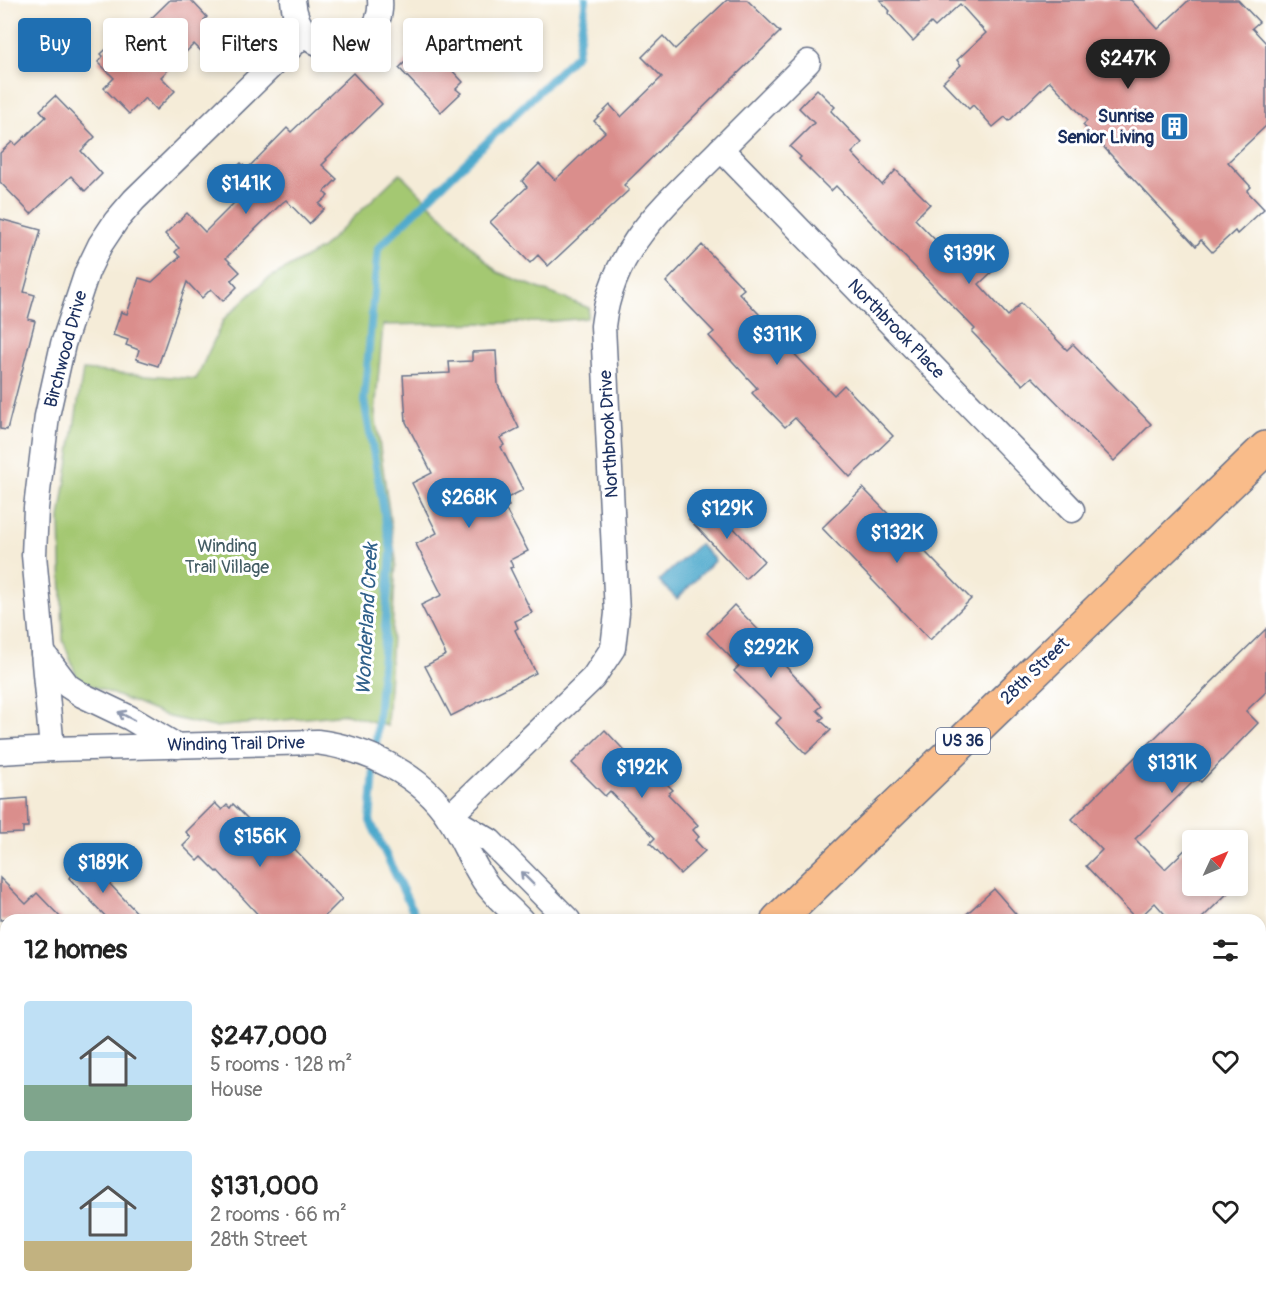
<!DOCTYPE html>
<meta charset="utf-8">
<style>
body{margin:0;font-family:Pangolin,sans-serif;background:#f6f6f6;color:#222;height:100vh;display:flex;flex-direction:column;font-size:22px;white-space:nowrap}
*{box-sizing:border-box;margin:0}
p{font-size:20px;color:#767676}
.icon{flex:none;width:33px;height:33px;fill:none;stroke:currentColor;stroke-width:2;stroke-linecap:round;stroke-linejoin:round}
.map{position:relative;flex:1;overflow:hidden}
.panel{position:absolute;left:0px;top:914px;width:1266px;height:386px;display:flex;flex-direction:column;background:#fff;border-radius:18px 18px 0 0;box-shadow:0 3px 9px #0003}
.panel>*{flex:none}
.banner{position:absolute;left:18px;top:18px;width:600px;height:54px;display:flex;gap:12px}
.needle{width:39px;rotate:46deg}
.buttons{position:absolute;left:1182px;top:830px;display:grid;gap:12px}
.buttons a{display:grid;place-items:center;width:66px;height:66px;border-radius:6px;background:#fff;box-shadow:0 3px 9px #0003;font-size:30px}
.price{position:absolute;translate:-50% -51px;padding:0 14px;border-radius:21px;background:#1f6fb2;color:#fff;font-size:20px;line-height:39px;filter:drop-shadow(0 2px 3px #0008)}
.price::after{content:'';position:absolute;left:50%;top:36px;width:18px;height:14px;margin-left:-9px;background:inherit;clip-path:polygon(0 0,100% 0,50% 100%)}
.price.selected{background:#222;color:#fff}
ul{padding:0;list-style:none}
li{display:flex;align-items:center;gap:18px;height:150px;padding:0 24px}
li span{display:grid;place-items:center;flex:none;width:168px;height:120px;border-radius:6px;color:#555}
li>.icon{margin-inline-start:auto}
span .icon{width:72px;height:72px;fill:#fffc;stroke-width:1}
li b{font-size:26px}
h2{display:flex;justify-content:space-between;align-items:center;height:72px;padding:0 24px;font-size:26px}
.chip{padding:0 21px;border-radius:6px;background:#fff;box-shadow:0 3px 9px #0003;font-size:21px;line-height:54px}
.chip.selected{background:#1f6fb2;color:#fff}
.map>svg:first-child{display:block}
</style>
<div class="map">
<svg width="1266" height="1298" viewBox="0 0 1266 1298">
<rect width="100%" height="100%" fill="#fff"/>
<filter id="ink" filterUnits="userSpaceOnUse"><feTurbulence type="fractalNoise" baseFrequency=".0167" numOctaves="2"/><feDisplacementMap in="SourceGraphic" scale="12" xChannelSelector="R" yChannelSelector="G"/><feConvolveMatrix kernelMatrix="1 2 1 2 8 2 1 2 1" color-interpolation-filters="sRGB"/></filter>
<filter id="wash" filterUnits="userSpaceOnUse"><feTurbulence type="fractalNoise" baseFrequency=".008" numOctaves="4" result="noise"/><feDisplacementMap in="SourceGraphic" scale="24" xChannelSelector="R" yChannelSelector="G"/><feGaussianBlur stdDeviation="1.35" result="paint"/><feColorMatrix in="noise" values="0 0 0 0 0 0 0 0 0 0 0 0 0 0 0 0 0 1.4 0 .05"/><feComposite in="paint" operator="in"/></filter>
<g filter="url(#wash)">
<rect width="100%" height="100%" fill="#f5ecd8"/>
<!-- green -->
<polygon fill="#a4c872" stroke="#607c68" stroke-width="1.5" points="400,173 497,272 589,308 587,318 543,322 383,325 375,413 396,560 387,726 347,714 214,727 169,717 78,680 63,640 60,518 83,370 196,379 224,319 266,280 322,248"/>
<!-- water -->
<polygon fill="#4ea9cc" stroke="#346c95" stroke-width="1.5" points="699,544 715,560 677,599 659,581"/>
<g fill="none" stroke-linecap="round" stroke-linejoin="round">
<!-- stream -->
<polyline stroke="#4ea9cc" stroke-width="8" points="417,920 370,821 391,551 364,400 378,248 577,54 586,0"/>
</g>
<g id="blocks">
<!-- building -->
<g fill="#da8e8c">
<polygon points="170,0 191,0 207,17 204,20 222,38 205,55 194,44 161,77 175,91 156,110 145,98 129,114 104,88 114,78 98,62 103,56 101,54 121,35 127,42"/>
<polygon points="727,0 747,0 780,32 624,185 629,190 548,266 538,255 530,263 490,222 527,187 522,181 539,164 555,180 605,132 594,121 610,105 621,117 662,77 642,57 663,36 675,49"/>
<polygon points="880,0 1131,0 1158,29 1189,0 1238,0 1259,22 1252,28 1266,43 1266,126 1228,162 1251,187 1247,191 1264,209 1237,234 1235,231 1212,252 1201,240 1196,246 1083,125 1087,121 1050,81 1009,121 1005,117 993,127 973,105 969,109 943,82 961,65 957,60 986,33 960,4 935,27 931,23 913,41 888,13 890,11"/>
<polygon points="424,29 443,49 441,51 453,63 449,67 463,82 456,89 461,93 441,112 399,68 413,54 406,47"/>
<polygon points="353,73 382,104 326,159 327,160 322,165 337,179 324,192 328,196 319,204 324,209 309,224 286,200 282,203 226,258 240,272 231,280 237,287 223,301 211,289 202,298 187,282 158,366 136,359 139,350 126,345 128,340 113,335 121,312 127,314 139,278 152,282 180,257 175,252 179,248 165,234 187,213 205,232 237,200 220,182 241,163 247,169 287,128 291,132"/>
<polygon points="817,89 835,107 831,111 862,143 852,153 882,185 896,170 930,204 915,219 945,250 960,235 994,270 979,284 1008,316 1021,303 1067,350 1073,344 1151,424 1114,461 1032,377 1023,385 972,332 975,329 836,186 831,191 799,159 801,157 790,147 814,123 799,108"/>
<polygon points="55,96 95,137 81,151 102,174 85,191 71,176 31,214 0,182 0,153 12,142 16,145 46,117 40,110"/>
<polygon points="0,219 41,230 24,292 35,295 28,319 35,321 7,430 0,429"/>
<polygon points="702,245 744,289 739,293 779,335 777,336 834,395 844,385 893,436 850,477 795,418 785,427 752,393 757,388 709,336 714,332 666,282"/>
<polygon points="496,351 498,385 519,428 500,438 504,445 501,447 523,490 505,499 509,506 505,508 528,551 510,560 513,567 510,568 532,613 515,621 518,628 515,630 536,673 451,716 425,666 446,655 421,605 442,595 416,544 437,533 412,483 432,473 406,422 403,375 450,373 449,362 472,361 472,352"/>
<polygon points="863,488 971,599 930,640 822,528"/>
<polygon points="709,501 764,561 745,579 689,519"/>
<polygon points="734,605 781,653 777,657 822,706 817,710 824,717 820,720 831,730 806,754 776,723 781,718 734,671 739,666 707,633"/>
<polygon points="1266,629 1266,692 1246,711 1258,723 1201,782 1197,778 1135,839 1165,869 1192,843 1192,885 1236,885 1200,920 1170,920 1155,903 1137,920 1086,866 1102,850 1072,819"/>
<polygon points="605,730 637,764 639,762 647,770 650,767 673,790 668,794 698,825 693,830 699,837 695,840 705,851 680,874 650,843 655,838 610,791 605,796 572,763"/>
<polygon points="27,798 28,827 23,827 23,833 0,834 0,800"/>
<polygon points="215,803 222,810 227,805 230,808 233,804 280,851 289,843 342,899 321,920 263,920 218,871 217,872 202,857 198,861 183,846 191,838 186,832"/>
<polygon points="87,860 144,920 109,920 69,878"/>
<polygon points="0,878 26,904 37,893 63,920 0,920"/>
<polygon points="994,889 1021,920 960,920"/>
</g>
</g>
</g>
<g filter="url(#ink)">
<use href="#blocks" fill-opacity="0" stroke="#677189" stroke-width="1.5"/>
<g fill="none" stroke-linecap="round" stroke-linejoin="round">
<defs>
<g id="street">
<path d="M 293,0 C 299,71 385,55 380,0"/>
<polyline points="721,149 1072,510"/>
<polyline points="43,653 68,686 82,695 130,718 177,746"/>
<polyline points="52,749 34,555 36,508 47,416 63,344 87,272 100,245 116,221 134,200 304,34"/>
<path d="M 0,752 L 52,749 L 317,742 C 366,748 422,775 449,818 C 462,837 470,860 483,879 C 492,894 509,907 521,920"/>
<path d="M 449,817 L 593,678 L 613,648 L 617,613 L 603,326 C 612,249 663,207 714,156 C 745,125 777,93 808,62"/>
<polyline points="449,817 490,841 568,920"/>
<polyline points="1260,1277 1266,1272"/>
<polyline points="1239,1298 1244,1293"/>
</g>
<polyline id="secondary" points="904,1293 912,1298"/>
<g id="highway">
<polyline points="778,920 1266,448"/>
<polyline points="394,1298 399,1293"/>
</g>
</defs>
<!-- street casing -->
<use href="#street" stroke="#677189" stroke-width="27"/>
<!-- secondary casing -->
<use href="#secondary" stroke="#677189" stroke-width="36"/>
<!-- highway casing -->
<use href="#highway" stroke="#677189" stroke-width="36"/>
<!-- street -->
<use href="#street" stroke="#fff" stroke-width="24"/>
<!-- secondary -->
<use href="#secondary" stroke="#fde4d0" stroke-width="33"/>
<!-- highway -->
<use href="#highway" stroke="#f9bc8a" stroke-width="33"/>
</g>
<!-- one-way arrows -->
<defs><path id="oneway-shaft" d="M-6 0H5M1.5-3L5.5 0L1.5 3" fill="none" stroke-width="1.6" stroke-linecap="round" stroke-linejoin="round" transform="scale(1.5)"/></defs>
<g stroke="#8d97ae">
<use href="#oneway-shaft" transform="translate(126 716) rotate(-153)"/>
<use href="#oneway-shaft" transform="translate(527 878) rotate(-135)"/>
</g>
</g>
<!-- icons -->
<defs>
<symbol id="building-square" viewBox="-11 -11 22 22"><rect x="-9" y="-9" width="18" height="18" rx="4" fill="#1f6fb2" stroke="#fff"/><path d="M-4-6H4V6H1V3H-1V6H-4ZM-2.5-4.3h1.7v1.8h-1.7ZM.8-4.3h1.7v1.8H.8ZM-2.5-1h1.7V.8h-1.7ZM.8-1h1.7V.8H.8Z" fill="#fff"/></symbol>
</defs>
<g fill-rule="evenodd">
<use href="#building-square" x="1158" y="110" width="33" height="33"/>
</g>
<g text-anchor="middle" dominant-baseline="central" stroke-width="6" stroke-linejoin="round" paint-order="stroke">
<!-- shield labels -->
<rect fill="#fff" stroke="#5f6d8e" stroke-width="1.5" x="936" y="728" width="54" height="26" rx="4.5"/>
<g font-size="16" font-weight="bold" fill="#1b2f5e">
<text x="963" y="741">US 36</text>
</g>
<!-- poi labels -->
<g font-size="18" font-weight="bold" fill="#1b2f5e" stroke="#fff" text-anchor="end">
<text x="1154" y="116">Sunrise<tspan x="1154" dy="21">Senior Living</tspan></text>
</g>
<!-- street labels -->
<g font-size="18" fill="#1b2f5e" stroke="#fff">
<text transform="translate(896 329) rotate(46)">Northbrook Place</text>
<text transform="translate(66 349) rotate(-75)">Birchwood Drive</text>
<text transform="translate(609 434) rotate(-93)">Northbrook Drive</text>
<text transform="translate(1035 671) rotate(-44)">28th Street</text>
<text transform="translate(236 744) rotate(-1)">Winding Trail Drive</text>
</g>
<!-- park labels -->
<g font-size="18" fill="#445d64" stroke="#fff">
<text x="227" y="546">Winding<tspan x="227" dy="21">Trail Village</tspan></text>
</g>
<!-- water labels -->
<g font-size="20" font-style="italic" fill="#2f608a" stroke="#fff">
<text transform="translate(367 619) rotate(-87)">Wonderland Creek</text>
</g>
</g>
</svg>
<div class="buttons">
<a><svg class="needle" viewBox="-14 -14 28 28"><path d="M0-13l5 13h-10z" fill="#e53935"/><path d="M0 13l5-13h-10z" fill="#767676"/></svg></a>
</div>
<b class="price selected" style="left:1128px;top:90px">$247K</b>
<b class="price" style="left:246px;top:215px">$141K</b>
<b class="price" style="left:969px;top:285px">$139K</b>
<b class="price" style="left:777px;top:366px">$311K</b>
<b class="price" style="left:469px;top:529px">$268K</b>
<b class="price" style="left:727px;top:540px">$129K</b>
<b class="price" style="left:897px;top:564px">$132K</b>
<b class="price" style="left:771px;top:679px">$292K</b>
<b class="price" style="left:1172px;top:794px">$131K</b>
<b class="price" style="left:642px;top:799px">$192K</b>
<b class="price" style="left:260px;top:868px">$156K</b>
<b class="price" style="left:103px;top:894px">$189K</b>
<div class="banner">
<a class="chip selected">Buy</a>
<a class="chip">Rent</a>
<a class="chip">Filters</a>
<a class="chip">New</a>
<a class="chip">Apartment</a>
</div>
<section class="panel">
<h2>12 homes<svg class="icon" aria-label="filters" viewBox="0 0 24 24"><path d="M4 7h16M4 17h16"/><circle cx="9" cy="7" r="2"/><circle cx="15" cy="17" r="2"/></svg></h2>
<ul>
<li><span style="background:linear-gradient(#bfe0f5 70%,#7fa58c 0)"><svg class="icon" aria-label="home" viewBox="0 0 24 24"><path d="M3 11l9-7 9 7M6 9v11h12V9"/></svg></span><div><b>$247,000</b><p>5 rooms · 128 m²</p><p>House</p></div><svg class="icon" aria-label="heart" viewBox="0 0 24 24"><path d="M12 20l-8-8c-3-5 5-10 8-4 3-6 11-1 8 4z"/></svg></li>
<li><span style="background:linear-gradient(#bfe0f5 75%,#c2b280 0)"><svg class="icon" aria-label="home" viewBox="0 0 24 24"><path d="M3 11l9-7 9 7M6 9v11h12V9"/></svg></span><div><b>$131,000</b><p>2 rooms · 66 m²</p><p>28th Street</p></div><svg class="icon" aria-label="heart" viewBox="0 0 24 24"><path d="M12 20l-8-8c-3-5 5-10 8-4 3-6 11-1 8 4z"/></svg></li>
</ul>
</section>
</div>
